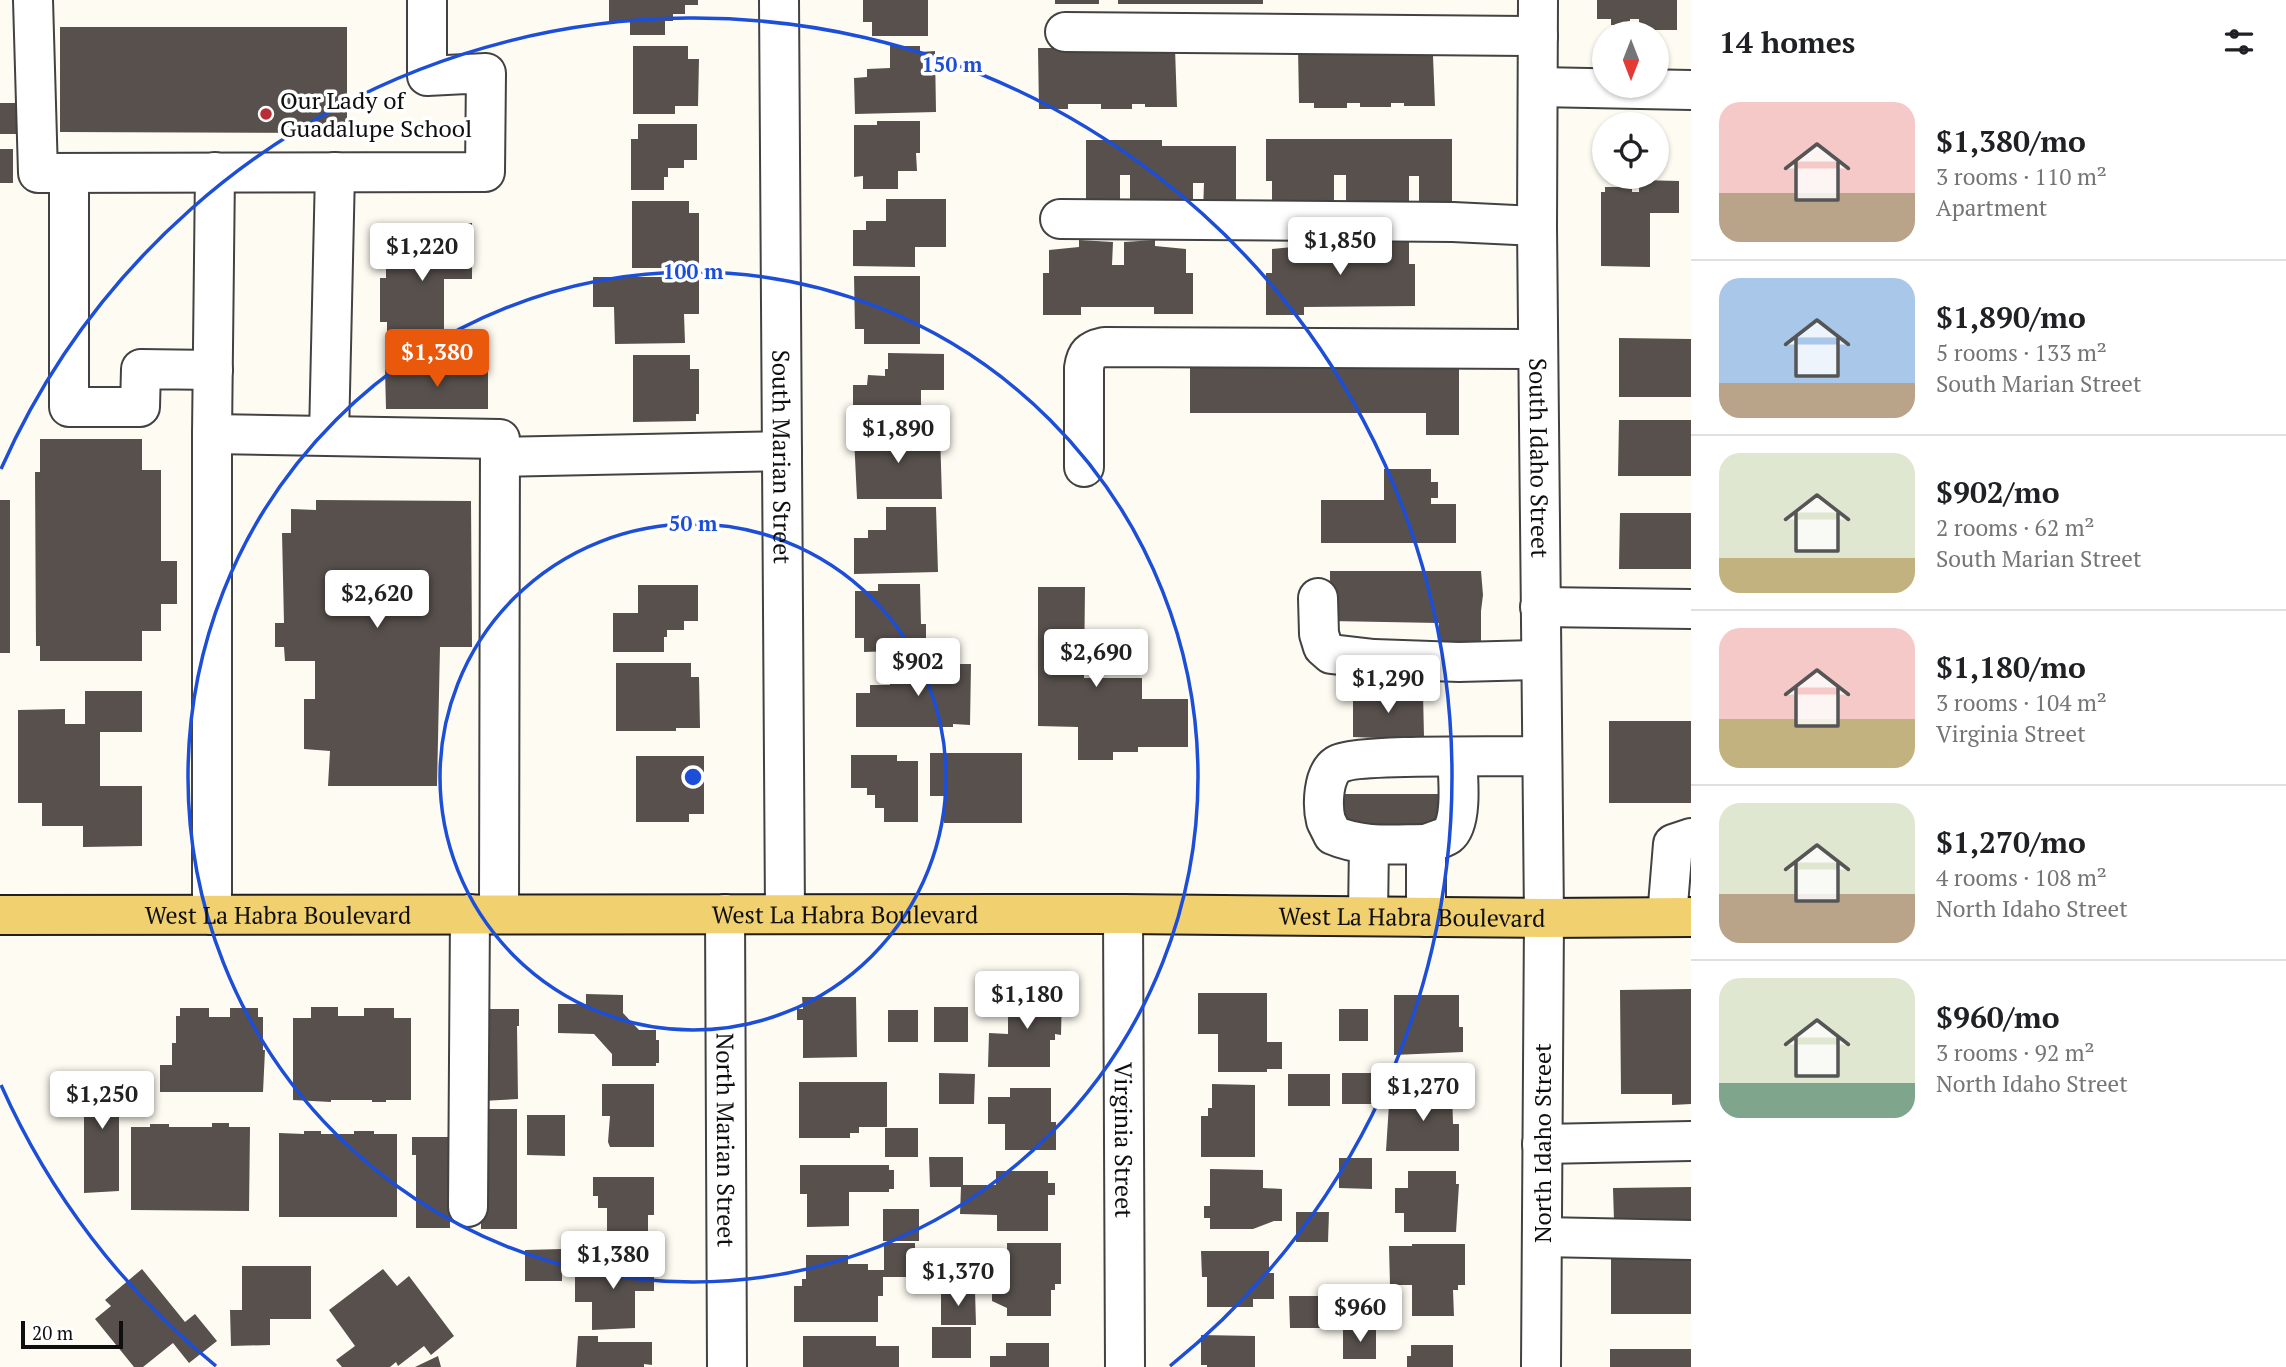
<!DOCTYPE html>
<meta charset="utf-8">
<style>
body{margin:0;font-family:"PT Serif",serif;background:#f6f6f6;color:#202124;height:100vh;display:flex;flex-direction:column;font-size:26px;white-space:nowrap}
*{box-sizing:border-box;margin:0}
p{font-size:23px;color:#757577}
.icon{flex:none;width:38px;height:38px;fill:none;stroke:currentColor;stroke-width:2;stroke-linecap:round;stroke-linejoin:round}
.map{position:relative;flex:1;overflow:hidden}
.panel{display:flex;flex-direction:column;background:#fff;width:595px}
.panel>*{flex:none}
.needle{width:46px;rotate:180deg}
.tools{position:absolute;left:1592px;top:21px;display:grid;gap:14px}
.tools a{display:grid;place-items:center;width:77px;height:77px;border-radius:50%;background:#fff;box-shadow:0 2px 5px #0004;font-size:35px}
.scale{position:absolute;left:21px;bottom:18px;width:102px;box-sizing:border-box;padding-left:7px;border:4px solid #0f0f0f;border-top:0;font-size:19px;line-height:24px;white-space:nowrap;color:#0f0f0f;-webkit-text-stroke:5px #fff;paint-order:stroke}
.price{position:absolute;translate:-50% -60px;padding:0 16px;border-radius:7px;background:#fff;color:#222;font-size:23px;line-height:46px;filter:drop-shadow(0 2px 4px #0008)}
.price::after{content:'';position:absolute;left:50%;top:42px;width:21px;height:16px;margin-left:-10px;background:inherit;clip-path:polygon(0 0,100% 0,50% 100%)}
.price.on{background:#ea580c;color:#fff}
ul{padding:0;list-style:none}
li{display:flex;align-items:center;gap:21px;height:175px;padding:0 28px}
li+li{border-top:2px solid #e0e0e0}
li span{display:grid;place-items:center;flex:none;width:196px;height:140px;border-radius:21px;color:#555}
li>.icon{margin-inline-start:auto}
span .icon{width:84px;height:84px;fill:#fffc;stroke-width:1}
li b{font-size:30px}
h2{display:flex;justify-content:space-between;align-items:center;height:84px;padding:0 28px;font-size:30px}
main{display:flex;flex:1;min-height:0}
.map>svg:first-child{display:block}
</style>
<main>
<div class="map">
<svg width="1691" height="1367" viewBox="0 0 1691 1367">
<rect width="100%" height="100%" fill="#fefcf2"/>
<!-- building -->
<g fill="#57504c">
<polygon points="609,0 698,0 698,5 685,5 685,14 673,14 673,21 665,21 665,35 630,35 630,22 609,22"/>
<polygon points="863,0 928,0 928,36 872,36 872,22 863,22"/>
<rect x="1055" y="0" width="44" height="4"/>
<rect x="1118" y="0" width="145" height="4"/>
<polygon points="1597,0 1677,0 1677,30 1639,30 1639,19 1630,19 1630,25 1611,25 1611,19 1597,19"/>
<polygon points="60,27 347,27 347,133 60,132"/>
<polygon points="633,46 688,46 688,59 699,59 698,106 675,106 675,114 633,114"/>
<polygon points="890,46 920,46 920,52 935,51 936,112 855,114 854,78 867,77 867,69 890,68"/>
<polygon points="1421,47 1421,56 1433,56 1435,106 1404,106 1404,103 1391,103 1391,107 1360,107 1360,103 1347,103 1347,108 1314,108 1314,103 1299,103 1298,48"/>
<polygon points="1038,48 1175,48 1177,107 1145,107 1145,104 1132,104 1132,109 1101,109 1101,104 1068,104 1068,109 1039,109"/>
<rect x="0" y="103" width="17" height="31"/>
<polygon points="877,121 920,121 920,153 916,153 917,171 898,171 898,189 863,189 863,176 854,177 854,125 877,125"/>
<polygon points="638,124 697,124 697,160 684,160 684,168 668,168 668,177 664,177 664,190 631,190 631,139 638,139"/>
<polygon points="1266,139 1452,139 1452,205 1419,205 1419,176 1409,176 1409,205 1346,205 1346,175 1334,175 1334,204 1272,204 1272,181 1266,181"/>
<polygon points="1086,140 1162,140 1162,146 1236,146 1236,214 1203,212 1204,183 1193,183 1193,212 1130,205 1130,175 1120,175 1120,205 1086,208"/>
<rect x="0" y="149" width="13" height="34"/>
<polygon points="1639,180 1679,181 1679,213 1650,213 1650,267 1601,266 1601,192 1605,192 1605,187 1632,187 1632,192 1639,192"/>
<polygon points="886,199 946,199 946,247 915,247 915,267 853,266 853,230 866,230 866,221 886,221"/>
<polygon points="632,201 689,201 689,213 699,213 699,268 632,268"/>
<polygon points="386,223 472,223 472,279 444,279 444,358 392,358 392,333 387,333 387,322 380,322 380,278 386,278"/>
<polygon points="1303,239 1335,242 1336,264 1346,264 1346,242 1409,242 1409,264 1415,264 1415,306 1304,307 1304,315 1266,315 1266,273 1272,273 1272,249 1303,246"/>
<polygon points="1079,240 1113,242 1112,265 1124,265 1124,242 1155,240 1155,246 1186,249 1186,273 1193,273 1193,314 1154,314 1154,307 1081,307 1081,315 1043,315 1043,273 1049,273 1049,250 1079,247"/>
<polygon points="854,276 920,276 920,344 864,344 864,329 855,329"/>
<polygon points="593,277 699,277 699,314 684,314 685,343 615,344 614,307 593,307"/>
<polygon points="1619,338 1691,339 1691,397 1619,397"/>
<polygon points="888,353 944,354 944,390 921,390 921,421 853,420 853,385 867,385 868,375 885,376 885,369 888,369"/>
<polygon points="633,355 690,355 690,369 699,369 699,414 696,414 696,421 633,422"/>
<polygon points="1190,359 1459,359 1459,435 1426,435 1426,413 1190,413"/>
<polygon points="385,369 488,369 488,409 386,409"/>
<polygon points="1619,420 1691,420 1691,476 1618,476"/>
<polygon points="857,431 940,432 942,499 857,499 854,437 857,437"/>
<polygon points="40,439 142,439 142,470 161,470 161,561 177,561 177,604 161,604 161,631 142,631 142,661 40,661 40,646 36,646 35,472 40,472"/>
<polygon points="1384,469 1431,469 1431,482 1438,482 1438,498 1431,498 1431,504 1456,504 1456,543 1321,543 1321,500 1384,500"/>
<rect x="0" y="500" width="10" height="153"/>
<polygon points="316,500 471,501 472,647 440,647 437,786 328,786 330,751 304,749 304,699 315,699 315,661 285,661 284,647 275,647 275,623 284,623 282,533 291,533 291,509 316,510"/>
<polygon points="886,507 936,507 938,572 854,574 854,538 868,538 868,530 886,530"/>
<polygon points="1620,513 1691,513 1691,569 1619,569"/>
<polygon points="1330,571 1481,571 1483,595 1481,611 1481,650 1439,651 1439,623 1330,621"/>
<polygon points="878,584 920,584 921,624 926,624 926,650 864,652 864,638 855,638 855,591 878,591"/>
<polygon points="638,585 698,585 698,621 684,621 684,630 667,630 667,637 664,637 664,652 613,652 613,613 638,613"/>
<polygon points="1038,587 1085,587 1084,678 1142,678 1142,699 1188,699 1188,747 1138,747 1138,752 1113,752 1113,760 1078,760 1078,727 1038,726"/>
<polygon points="616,663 691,663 691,677 699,677 700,728 676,728 676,731 616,731"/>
<polygon points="890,664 971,664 970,725 953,724 953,727 856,727 856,693 870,693 870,685 890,685"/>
<polygon points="85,691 142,691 142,732 100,732 100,786 142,786 142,846 83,847 83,826 42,826 42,803 18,803 18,710 65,709 65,724 85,724"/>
<polygon points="1353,693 1423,693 1424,737 1400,737 1400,739 1353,737"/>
<rect x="1609" y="721" width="82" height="82"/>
<polygon points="930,753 1022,753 1022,823 944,823 944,796 930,796"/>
<polygon points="851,755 897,755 897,761 918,761 918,822 884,822 884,808 875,808 875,795 867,795 867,788 851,788"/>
<polygon points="636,756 704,756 704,814 689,814 689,822 636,822"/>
<rect x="1333" y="794" width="114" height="35"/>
<polygon points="1691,989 1691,1104 1672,1105 1672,1094 1621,1094 1620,990"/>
<polygon points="1008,993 1062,993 1061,1035 1055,1034 1055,1040 1050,1040 1050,1067 988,1067 989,1033 1008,1034"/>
<polygon points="1198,993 1267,993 1267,1042 1282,1042 1282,1069 1267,1069 1267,1072 1218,1072 1218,1034 1198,1034"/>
<polygon points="586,994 623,995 623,1013 639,1030 656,1030 656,1040 659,1040 659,1063 656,1063 656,1066 612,1066 612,1054 594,1034 558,1033 558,1004 586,1004"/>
<polygon points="1394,995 1459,995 1459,1027 1463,1027 1463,1052 1394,1055"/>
<polygon points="802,997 856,997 857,1057 803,1058 803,1020 797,1020 797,1009 803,1009"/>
<polygon points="311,1007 338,1007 338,1016 364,1016 364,1008 394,1008 394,1018 411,1018 411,1100 386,1100 386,1102 372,1102 372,1100 331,1100 331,1102 293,1100 293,1018 311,1018"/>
<rect x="934" y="1007" width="34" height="35"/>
<polygon points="180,1008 209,1008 209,1017 230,1017 230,1008 258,1008 258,1017 263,1017 263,1050 265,1050 263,1092 160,1092 160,1065 172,1065 172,1043 176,1043 176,1016 180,1016"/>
<polygon points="482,1009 519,1009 519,1026 517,1026 518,1099 482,1101"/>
<rect x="1339" y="1009" width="29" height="32"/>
<rect x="888" y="1010" width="30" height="32"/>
<polygon points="84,1071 122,1071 122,1086 119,1086 119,1191 84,1193"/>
<polygon points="939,1073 975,1074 974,1104 939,1104"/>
<rect x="1342" y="1073" width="33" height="31"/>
<rect x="1288" y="1074" width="42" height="32"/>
<polygon points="799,1082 887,1082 887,1127 859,1127 859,1133 850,1133 850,1138 799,1138"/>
<polygon points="602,1084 654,1084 654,1147 610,1147 608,1142 610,1116 602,1116"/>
<polygon points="1212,1084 1255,1085 1255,1157 1201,1157 1201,1116 1208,1116 1208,1108 1212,1108"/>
<polygon points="1010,1088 1051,1088 1051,1122 1056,1122 1056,1150 1005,1150 1005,1124 988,1124 988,1097 1010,1097"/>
<polygon points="1409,1088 1452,1088 1453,1124 1459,1124 1459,1151 1386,1151 1389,1104 1409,1104"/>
<rect x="481" y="1109" width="36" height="120"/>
<polygon points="527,1115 565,1115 565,1156 527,1155"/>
<polygon points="212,1123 229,1123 229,1127 250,1127 249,1211 131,1210 131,1127 150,1127 150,1124 169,1124 169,1127 212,1127"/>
<rect x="885" y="1128" width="33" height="29"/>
<polygon points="304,1131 321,1131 321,1134 354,1134 354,1131 374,1131 374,1134 397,1134 397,1217 279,1217 279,1133 304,1134"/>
<polygon points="412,1137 450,1137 450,1228 416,1228 416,1155 412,1155"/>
<polygon points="929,1157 963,1157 963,1185 996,1185 996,1171 1048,1171 1048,1183 1055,1183 1055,1195 1048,1195 1048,1231 997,1231 997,1215 960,1214 961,1187 930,1187"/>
<polygon points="1339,1158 1372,1158 1372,1189 1339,1188"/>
<polygon points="800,1165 889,1165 889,1170 894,1170 894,1189 889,1189 889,1192 849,1192 849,1226 807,1227 807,1194 800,1194"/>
<polygon points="1210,1169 1263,1170 1263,1188 1282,1189 1282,1221 1274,1221 1253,1229 1210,1229 1210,1218 1204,1218 1204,1206 1210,1206"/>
<polygon points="1408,1171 1456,1171 1456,1184 1459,1184 1456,1232 1404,1232 1404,1213 1395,1213 1395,1188 1408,1188"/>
<polygon points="593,1177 654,1177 654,1215 648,1215 648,1237 607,1237 607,1208 598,1208 598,1196 593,1196"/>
<polygon points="1691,1187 1691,1221 1614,1221 1613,1188"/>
<rect x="883" y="1209" width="36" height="32"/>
<polygon points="1296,1212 1329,1212 1328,1242 1296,1242"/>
<polygon points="884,1243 915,1243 915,1277 883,1277 883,1296 878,1296 878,1322 794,1322 794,1286 802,1286 802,1279 806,1279 806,1255 848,1255 848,1264 868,1264 868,1270 884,1270"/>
<polygon points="1007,1243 1061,1243 1061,1284 1055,1284 1055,1290 1051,1290 1051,1316 1007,1316 1007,1308 992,1301 992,1272 1007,1272"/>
<polygon points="1412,1244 1465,1244 1465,1285 1458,1285 1458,1290 1453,1290 1454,1316 1412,1316 1412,1285 1390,1285 1389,1246 1412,1246"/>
<polygon points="562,1249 562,1281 525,1281 525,1250"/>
<polygon points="1201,1251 1269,1251 1269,1273 1274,1273 1274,1299 1253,1299 1253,1307 1207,1307 1207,1277 1202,1277"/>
<rect x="1611" y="1259" width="80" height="55"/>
<polygon points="575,1262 654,1262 654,1291 635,1291 635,1328 592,1330 592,1302 575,1302"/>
<polygon points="242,1266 311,1266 311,1319 270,1319 270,1345 231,1346 230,1310 242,1310"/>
<polygon points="142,1269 185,1322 195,1314 217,1341 189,1363 173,1343 143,1367 134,1367 95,1319 111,1306 105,1300"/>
<polygon points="383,1269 397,1286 409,1276 454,1336 431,1355 424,1346 398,1366 396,1362 390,1367 342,1367 336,1360 355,1346 329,1310"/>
<polygon points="941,1291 975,1291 976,1325 941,1325"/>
<rect x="1344" y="1293" width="34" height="34"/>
<polygon points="1289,1296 1323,1296 1323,1328 1290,1328"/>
<rect x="932" y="1327" width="39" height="31"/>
<rect x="1343" y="1328" width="33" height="31"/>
<polygon points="1201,1335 1255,1336 1255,1367 1207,1367 1207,1365 1201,1365"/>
<polygon points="578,1336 598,1336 598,1342 652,1342 652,1365 644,1364 644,1367 576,1367"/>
<polygon points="803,1336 876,1336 876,1346 899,1346 899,1367 803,1367"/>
<polygon points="1006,1343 1049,1343 1049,1367 990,1367 990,1356 1006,1356"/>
<polygon points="1411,1345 1453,1345 1453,1367 1407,1367 1407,1356 1411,1356"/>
<rect x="1610" y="1349" width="81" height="18"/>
<polygon points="438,1356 441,1367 415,1367"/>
</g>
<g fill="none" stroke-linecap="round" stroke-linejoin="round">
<defs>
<g id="minor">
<polyline points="33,0 38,173 485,172 486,73 427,76 427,0"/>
<path id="s1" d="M 779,0 L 785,914"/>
<path id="s2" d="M 1538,0 L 1537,226 L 1544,918 L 1541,1367"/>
<polyline points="1065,32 1538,36"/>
<polyline points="1538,87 1691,90"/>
<polyline points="69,173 69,407 140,407 141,369 213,370"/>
<polyline points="1060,219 1453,222 1537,226"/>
<polyline points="212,434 500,439 499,914"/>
<polyline points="329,436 335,172"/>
<polyline points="500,457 782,451"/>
<path d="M 1084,467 L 1084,368 C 1086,354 1090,350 1104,347 L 1538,349"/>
<polyline points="1318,598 1319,634 1323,647 1331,654 1374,659 1459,662 1541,660"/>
<polyline points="1540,607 1691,609"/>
<path d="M 1426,844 C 1433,841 1442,839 1448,835 C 1463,824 1458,775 1457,757"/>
<path id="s3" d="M 725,914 L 727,1367"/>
<path id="s4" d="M 1123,914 L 1125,1367"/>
<polyline points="212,915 212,434 215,172"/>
<polyline points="1368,916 1369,844"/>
<path d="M 1426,917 L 1426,844 C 1395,844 1363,848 1333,835 C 1331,831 1328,825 1326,821 C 1322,805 1323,774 1337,765 C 1354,753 1511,757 1542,756"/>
<polyline points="1667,917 1673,844 1691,838"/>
<polyline points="1542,1144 1691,1141"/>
<polyline points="468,1207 470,914"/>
<polyline points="1542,1237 1691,1240"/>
</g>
<g id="major">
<path id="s5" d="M 0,915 L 1123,914 L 1544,918 L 1691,917"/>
</g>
</defs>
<!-- minor casing -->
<use href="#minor" stroke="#424242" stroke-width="42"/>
<!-- major casing -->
<use href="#major" stroke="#202020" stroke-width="42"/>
<!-- minor -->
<use href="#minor" stroke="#fff" stroke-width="38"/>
<!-- major -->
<use href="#major" stroke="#f1d070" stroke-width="38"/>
</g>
<!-- distance rings -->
<g fill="none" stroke="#1d4ed8" stroke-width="3.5">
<circle cx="693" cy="777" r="253"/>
<circle cx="693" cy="777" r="505"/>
<path d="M216 1366A758 758 0 0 1 1 1085M1 469A758 758 0 1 1 1170 1366"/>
</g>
<!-- markers -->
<circle fill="#b82e36" stroke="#fff" stroke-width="2.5" cx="266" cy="114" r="7"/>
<g text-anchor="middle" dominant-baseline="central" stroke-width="7" stroke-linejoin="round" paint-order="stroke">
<!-- poi labels -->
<g font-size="24" fill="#0f0f0f" stroke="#fff" text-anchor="start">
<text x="280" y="100">Our Lady of<tspan x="280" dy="28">Guadalupe School</tspan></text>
</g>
<!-- street labels -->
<g font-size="24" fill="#0f0f0f" stroke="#fff">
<text stroke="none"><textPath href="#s1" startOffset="457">South Marian Street</textPath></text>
<text stroke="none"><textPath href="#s2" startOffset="458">South Idaho Street</textPath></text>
<text stroke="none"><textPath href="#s5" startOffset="845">West La Habra Boulevard</textPath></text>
<text stroke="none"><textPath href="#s5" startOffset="278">West La Habra Boulevard</textPath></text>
<text stroke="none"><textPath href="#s5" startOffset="1412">West La Habra Boulevard</textPath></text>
<text stroke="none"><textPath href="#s3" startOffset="226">North Marian Street</textPath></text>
<text stroke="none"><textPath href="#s4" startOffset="226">Virginia Street</textPath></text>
<text transform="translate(1542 1143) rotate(-90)">North Idaho Street</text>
</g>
</g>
<circle cx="693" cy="777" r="10" fill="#1d4ed8" stroke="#fff" stroke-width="3.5"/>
<g font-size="21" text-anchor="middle" font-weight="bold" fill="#1d4ed8" stroke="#fff" stroke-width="7" stroke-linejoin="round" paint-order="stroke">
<text x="952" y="72">150 m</text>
<text x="693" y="279">100 m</text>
<text x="693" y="531">50 m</text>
</g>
</svg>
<div class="tools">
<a><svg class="needle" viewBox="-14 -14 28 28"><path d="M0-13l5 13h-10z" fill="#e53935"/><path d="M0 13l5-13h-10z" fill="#757577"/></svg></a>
<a><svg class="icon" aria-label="locate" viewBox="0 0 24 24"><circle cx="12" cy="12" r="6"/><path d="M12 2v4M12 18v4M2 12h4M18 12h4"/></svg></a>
</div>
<div class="scale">20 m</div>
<b class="price" style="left:1340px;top:277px">$1,850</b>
<b class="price" style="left:422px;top:283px">$1,220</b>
<b class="price on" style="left:437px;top:389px">$1,380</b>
<b class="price" style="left:898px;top:465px">$1,890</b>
<b class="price" style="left:377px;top:630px">$2,620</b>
<b class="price" style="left:1096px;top:689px">$2,690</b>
<b class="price" style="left:918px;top:698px">$902</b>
<b class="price" style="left:1388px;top:715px">$1,290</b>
<b class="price" style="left:1027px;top:1031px">$1,180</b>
<b class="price" style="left:1423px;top:1123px">$1,270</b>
<b class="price" style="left:102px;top:1131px">$1,250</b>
<b class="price" style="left:613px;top:1291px">$1,380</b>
<b class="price" style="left:958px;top:1308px">$1,370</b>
<b class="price" style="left:1360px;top:1344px">$960</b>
</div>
<section class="panel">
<h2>14 homes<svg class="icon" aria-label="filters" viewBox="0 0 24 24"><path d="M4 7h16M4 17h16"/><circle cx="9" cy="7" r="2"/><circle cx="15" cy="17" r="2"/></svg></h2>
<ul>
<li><span style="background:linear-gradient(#f6c9c9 65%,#b9a48a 0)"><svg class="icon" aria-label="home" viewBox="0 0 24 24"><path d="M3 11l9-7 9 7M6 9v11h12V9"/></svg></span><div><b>$1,380/mo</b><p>3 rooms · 110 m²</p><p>Apartment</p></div></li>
<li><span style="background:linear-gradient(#a9c7e8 75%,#b9a48a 0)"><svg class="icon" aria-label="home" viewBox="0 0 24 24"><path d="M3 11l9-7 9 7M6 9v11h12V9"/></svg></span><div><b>$1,890/mo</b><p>5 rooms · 133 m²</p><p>South Marian Street</p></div></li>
<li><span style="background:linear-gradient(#dfe7d0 75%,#c2b280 0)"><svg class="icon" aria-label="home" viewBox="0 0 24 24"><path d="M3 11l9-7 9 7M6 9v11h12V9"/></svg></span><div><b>$902/mo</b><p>2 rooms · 62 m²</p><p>South Marian Street</p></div></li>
<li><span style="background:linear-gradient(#f6c9c9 65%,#c2b280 0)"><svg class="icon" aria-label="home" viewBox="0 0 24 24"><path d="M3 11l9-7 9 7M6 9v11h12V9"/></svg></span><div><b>$1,180/mo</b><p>3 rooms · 104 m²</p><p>Virginia Street</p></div></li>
<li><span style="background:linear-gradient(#dfe7d0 65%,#b9a48a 0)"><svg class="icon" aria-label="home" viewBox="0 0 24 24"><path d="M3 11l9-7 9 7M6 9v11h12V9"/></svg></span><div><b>$1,270/mo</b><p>4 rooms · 108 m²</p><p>North Idaho Street</p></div></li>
<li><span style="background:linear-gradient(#dfe7d0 75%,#7fa58c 0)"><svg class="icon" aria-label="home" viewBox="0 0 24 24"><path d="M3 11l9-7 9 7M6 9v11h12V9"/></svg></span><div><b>$960/mo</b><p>3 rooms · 92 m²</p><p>North Idaho Street</p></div></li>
</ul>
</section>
</main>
